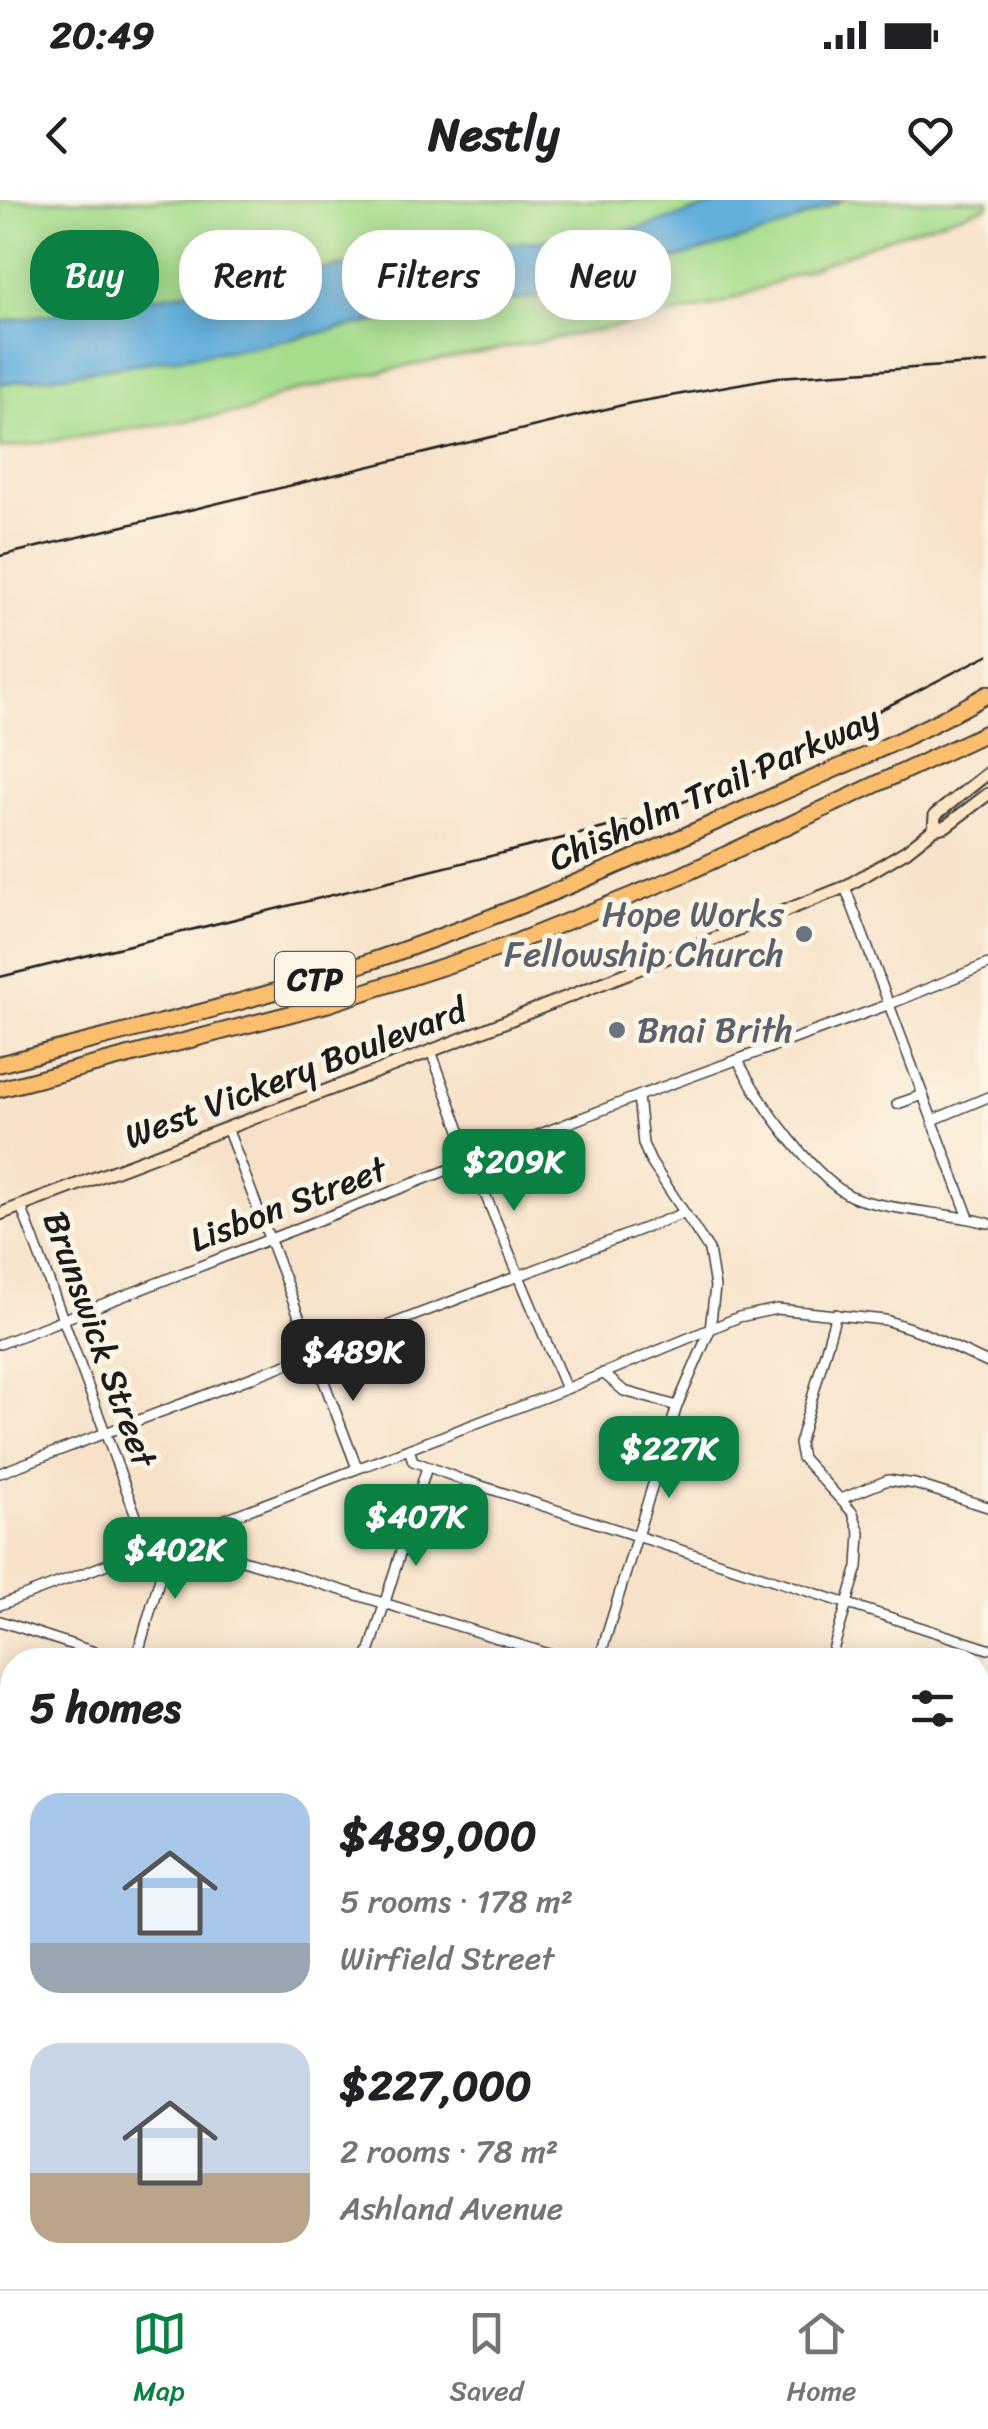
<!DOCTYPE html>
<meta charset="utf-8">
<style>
body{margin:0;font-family:Sriracha,sans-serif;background:#f2f2f2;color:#202124;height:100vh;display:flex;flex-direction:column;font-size:38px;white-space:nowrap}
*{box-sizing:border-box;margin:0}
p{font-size:32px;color:#757577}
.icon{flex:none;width:55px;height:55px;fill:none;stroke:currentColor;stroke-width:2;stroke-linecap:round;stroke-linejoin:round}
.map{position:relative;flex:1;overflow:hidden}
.sheet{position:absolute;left:0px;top:1448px;width:990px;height:642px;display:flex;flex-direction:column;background:#fff;border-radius:40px 40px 0 0;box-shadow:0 5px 25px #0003}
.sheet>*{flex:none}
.hud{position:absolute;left:30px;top:30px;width:930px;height:90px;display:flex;gap:20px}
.price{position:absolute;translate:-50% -85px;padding:0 22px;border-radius:20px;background:#0b8043;color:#fff;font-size:32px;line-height:65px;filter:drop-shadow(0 2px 5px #0008)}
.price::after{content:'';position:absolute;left:50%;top:60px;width:30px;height:22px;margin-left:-15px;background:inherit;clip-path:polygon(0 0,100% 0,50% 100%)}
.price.on{background:#222;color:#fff}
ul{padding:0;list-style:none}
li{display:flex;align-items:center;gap:30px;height:250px;padding:0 30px}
li span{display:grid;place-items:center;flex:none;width:280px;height:200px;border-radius:30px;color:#555}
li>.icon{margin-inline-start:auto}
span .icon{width:120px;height:120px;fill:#fffc;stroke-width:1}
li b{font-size:42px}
h2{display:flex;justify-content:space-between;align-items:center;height:120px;padding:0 30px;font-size:42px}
.pill{padding:0 35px;border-radius:40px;background:#fff;box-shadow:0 5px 25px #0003;font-size:35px;line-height:90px}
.pill.on{background:#0b8043;color:#fff}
.status{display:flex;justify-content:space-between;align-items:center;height:70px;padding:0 50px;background:#fff;direction:ltr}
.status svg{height:28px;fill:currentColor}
header{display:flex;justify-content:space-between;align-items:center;height:130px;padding:0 30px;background:#fff;font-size:45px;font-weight:700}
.dock{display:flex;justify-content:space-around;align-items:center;height:140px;border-top:2px solid #e0e0e0;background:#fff;font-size:28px;color:#757577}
.dock a{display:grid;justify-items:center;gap:5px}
.dock .on{color:#0b8043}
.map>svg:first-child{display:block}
</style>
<div class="status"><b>20:49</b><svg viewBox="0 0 49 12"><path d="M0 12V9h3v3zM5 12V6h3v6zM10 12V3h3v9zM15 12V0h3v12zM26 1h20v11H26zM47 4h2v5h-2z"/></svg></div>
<header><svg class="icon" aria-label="back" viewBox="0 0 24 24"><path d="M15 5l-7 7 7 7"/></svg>Nestly<svg class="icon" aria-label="heart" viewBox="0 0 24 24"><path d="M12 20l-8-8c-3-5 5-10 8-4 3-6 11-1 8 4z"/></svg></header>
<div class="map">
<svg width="988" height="2089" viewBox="0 0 988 2089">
<rect width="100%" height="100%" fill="#fcf5e5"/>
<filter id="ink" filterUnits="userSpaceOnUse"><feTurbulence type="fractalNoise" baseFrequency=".01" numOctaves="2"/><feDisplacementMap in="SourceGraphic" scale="20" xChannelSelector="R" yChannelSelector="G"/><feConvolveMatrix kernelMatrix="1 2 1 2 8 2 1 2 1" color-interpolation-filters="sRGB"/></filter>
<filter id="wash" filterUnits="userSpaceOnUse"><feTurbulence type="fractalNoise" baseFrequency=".0048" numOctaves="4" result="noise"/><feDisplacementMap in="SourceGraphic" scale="40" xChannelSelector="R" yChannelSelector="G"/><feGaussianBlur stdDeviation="2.25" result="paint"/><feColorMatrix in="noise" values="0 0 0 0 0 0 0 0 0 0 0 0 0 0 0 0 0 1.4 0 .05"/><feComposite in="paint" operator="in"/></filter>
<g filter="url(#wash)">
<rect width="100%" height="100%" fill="#f7e2c9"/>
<!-- green -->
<polygon fill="#a6dd8d" stroke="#617c54" stroke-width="2.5" points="0,0 988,0 988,6 893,36 720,104 647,121 398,168 279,195 250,211 0,249"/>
<!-- water -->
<polygon fill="#63afdc" stroke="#40667c" stroke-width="2.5" points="731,0 843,0 772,31 548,95 378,121 253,147 0,184 0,122 456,48 596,36 640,28"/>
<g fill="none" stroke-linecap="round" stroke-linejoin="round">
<!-- stream -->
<polyline stroke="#63afdc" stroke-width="2.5" points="464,37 466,51"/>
</g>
</g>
<g filter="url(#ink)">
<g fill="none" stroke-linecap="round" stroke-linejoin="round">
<defs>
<g id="street">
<polyline points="845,687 969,1018"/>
<polyline points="431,851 472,963 566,1189"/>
<path d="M 738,860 C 756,898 818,986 858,999 C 900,1012 946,1012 988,1023"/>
<polyline points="897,904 923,895"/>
<polyline points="933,920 988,897"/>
<polyline points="227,928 357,1268"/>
<polyline points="21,1006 148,1348"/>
<polyline points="0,1144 638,896 890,804 988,764"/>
<polyline points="603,1173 624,1191 677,1206"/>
<polyline points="409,1249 413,1261 463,1280 988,1449"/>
<polyline points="0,1273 684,1013"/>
<polyline points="841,1299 888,1280 915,1284 988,1307"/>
<polyline points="200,1329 208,1343 230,1356 569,1460"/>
<polyline points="0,1405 566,1189 739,1117 777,1109 885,1120 919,1131 988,1163"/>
<polyline points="0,1421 119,1460"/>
<polyline points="136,1460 163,1367 156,1344"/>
<polyline points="367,1460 427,1267"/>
<polyline points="599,1460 677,1206 710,1130 715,1087 709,1050 651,962 643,944 638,896"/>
<polyline points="830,1460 858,1367 860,1333 853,1313 802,1258 799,1244 836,1114"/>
<polyline points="0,1567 12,1571"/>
<polyline points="978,1591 988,1594"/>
<polyline points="0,1710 12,1714"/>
<polyline points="0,1890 12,1850"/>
</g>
<g id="secondary">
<polyline points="934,629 935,615 988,573"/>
<polyline points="0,1014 431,851 845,687 906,651 934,629 946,626 988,594"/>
<polyline points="978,1759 988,1725"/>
<polyline points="0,1940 12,1944"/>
<polyline points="0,2054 12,2057"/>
<polyline points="74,2078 109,2089"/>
<polyline points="386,2078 419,2089"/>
<polyline points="871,2089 875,2078"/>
</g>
<g id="highway">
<path d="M 0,864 C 119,833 240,805 357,766 C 494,720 625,663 756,604 C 833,569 915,537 988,494"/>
<polyline points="0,889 328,804 506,746 680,676 988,532"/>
<polyline points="0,1956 12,1960"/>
<polyline points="0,1981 12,1985"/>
<polyline points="0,2024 12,2028"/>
<polyline points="0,2037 12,2041"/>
<polyline points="110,2078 140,2089"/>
<polyline points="167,2078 199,2089"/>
<polyline points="285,2078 318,2089"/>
</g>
</defs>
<!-- street casing -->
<use href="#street" stroke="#3d3a36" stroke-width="12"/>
<!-- secondary casing -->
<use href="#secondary" stroke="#3d3a36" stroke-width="15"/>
<!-- highway casing -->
<use href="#highway" stroke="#3d3a36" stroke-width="19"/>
<!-- street -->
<use href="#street" stroke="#fff" stroke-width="9"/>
<!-- secondary -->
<use href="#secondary" stroke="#fde5c5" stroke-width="11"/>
<!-- highway -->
<use href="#highway" stroke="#fbbe6e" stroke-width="15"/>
<!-- rail -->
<g stroke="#1c1c1c" stroke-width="2.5">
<polyline points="0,356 631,203 778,177 988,163"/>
<path d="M 0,777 L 624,623 C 752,582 868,515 988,455"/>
</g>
</g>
</g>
<!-- markers -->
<g fill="#6b7280" stroke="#fcf5e5" stroke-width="4">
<circle cx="804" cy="734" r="10"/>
<circle cx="617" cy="830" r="10"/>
</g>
<g text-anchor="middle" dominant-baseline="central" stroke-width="10" stroke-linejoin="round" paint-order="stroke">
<!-- shield labels -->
<rect fill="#fcf5e5" stroke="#5f5d58" stroke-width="2.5" x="275" y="752" width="80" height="54" rx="8"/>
<g font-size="32" font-weight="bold" fill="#1c1c1c">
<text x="315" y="779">CTP</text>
</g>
<!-- street labels -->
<g font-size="35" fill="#1c1c1c" stroke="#fcf5e5">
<text transform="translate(714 588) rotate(-24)">Chisholm Trail Parkway</text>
<text transform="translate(295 873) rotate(-21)">West Vickery Boulevard</text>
<text transform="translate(288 1004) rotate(-21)">Lisbon Street</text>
<text transform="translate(100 1139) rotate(70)">Brunswick Street</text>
</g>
<!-- worship labels -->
<g font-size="35" fill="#5b616d" stroke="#fcf5e5" text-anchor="end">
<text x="784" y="714">Hope Works<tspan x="784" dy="40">Fellowship Church</tspan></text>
<text x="637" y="830" text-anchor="start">Bnai Brith</text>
</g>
</g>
</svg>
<b class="price" style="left:514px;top:1014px">$209K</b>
<b class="price on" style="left:353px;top:1204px">$489K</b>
<b class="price" style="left:669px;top:1301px">$227K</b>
<b class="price" style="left:416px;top:1369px">$407K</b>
<b class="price" style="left:175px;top:1402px">$402K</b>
<div class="hud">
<a class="pill on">Buy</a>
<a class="pill">Rent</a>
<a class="pill">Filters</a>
<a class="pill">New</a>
</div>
<section class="sheet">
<h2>5 homes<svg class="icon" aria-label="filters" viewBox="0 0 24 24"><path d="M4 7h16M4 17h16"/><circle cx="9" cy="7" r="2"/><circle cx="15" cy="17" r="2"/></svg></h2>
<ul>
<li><span style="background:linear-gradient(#a9c7e8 75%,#9aa5b1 0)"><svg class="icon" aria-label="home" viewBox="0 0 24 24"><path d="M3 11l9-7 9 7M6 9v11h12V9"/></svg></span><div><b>$489,000</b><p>5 rooms · 178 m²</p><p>Wirfield Street</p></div></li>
<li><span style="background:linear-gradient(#c9d6e8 65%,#b9a48a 0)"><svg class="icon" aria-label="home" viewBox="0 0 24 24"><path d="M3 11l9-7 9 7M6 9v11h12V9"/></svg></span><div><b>$227,000</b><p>2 rooms · 78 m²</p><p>Ashland Avenue</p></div></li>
</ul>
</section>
</div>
<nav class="dock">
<a class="on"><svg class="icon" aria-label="map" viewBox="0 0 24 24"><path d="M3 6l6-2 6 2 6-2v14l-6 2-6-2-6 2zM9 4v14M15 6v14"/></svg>Map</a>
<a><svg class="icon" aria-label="saved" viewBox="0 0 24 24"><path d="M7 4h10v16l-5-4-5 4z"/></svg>Saved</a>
<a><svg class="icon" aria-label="home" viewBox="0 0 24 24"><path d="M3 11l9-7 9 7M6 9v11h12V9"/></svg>Home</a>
</nav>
